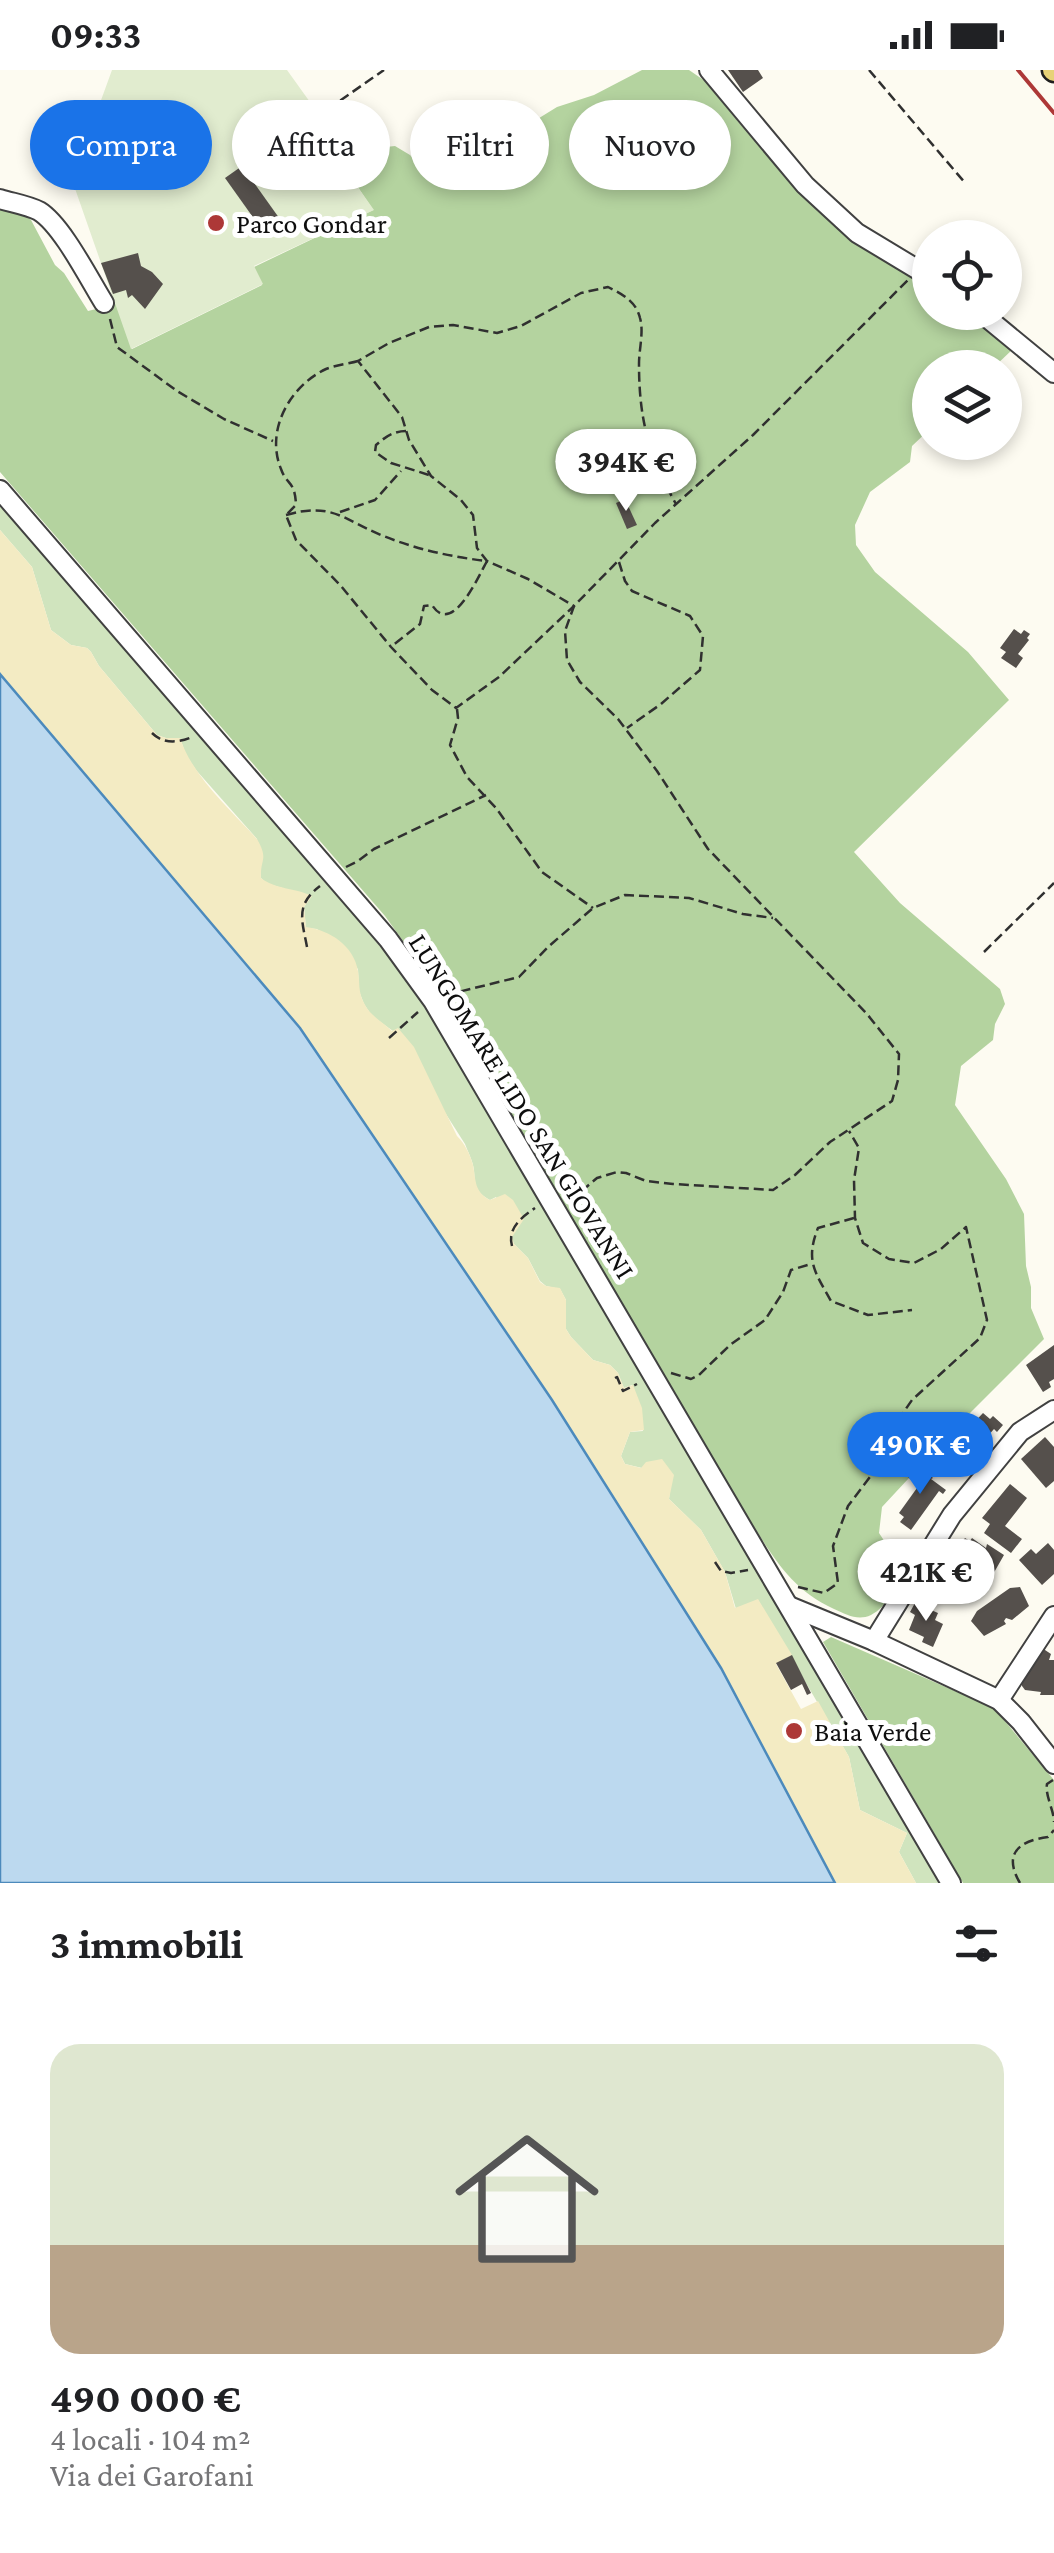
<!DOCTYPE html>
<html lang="it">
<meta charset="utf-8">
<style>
body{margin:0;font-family:"Crimson Pro",serif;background:#f2f2f2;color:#202124;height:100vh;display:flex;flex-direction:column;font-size:38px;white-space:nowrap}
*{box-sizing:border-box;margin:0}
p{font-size:32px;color:#757577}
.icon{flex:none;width:55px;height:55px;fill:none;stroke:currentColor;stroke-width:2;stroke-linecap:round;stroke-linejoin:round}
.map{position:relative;height:1813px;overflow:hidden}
.sheet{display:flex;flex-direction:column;background:#fff;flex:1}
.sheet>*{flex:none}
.banner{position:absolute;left:30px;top:30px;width:995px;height:90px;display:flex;gap:20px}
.fabs{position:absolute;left:912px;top:150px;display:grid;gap:20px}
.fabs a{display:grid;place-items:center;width:110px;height:110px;border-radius:50%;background:#fff;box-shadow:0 5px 15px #0003;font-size:50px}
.price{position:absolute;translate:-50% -85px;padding:0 22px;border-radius:35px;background:#fff;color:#222;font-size:32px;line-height:65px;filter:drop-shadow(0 2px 5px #0008)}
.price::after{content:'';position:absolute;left:50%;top:60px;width:30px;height:22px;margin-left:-15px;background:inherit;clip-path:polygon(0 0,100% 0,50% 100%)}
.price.current{background:#1a73e8;color:#fff}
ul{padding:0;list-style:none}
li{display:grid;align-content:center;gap:20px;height:530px;padding:0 50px}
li+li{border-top:2px solid #e0e0e0}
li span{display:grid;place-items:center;height:310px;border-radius:30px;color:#555}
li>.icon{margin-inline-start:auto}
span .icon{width:180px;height:180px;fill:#fffc;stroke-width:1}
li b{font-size:42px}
h2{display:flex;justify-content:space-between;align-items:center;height:120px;padding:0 50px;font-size:42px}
.pill{padding:0 35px;border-radius:45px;background:#fff;box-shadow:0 5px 15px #0003;font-size:35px;line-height:90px}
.pill.current{background:#1a73e8;color:#fff}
.status{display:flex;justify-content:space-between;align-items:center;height:70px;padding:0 50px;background:#fff;direction:ltr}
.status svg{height:28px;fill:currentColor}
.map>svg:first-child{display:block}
</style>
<div class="status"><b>09:33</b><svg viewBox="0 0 49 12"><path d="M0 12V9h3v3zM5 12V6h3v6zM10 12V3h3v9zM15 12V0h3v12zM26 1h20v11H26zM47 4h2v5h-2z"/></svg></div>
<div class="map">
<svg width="1054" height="1813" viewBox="0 0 1054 1813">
<rect width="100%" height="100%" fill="#fdfbf1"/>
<!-- green -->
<path fill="#d0e4be" d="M 0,433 L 326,811 L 392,891 L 426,938 L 942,1813 L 916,1813 L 899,1782 L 907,1763 L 860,1740 L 849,1687 L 758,1530 L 736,1539 L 725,1502 L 701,1460 L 669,1429 L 670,1420 L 642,1398 L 625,1394 L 621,1386 L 630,1362 L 643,1361 L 632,1315 L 624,1318 L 618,1303 L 610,1295 L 593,1290 L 571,1267 L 566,1259 L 566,1230 L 560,1219 L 546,1216 L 540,1211 L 528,1188 L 514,1174 L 496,1127 L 490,1130 C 475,1122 475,1115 474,1100 C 473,1091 468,1082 465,1074 L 393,961 L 372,946 L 364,934 L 359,921 L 358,899 L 317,859 L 306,858 L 304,837 L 311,827 L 266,813 L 261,808 L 257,769 L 196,700 L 186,685 L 180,668 L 166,668 L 157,665 L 99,596 L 91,582 L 87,578 L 71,575 L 51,560 L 32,497 L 0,460 Z"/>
<!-- forest -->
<g fill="#b4d39f">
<path d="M 642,0 L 689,0 L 705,11 L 740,54 L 854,172 L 930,216 L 930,242 L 965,243 L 1013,279 L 994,297 L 930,298 L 930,359 L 912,376 L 910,392 L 870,422 L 855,455 L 856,475 L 875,502 L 968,582 L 1009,630 L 854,782 L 900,833 L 1000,919 L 1005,934 L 995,954 L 993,970 L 961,996 L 955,1035 L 1006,1109 L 1024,1144 L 1026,1196 L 1031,1217 L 1031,1238 L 1044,1269 L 961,1352 L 882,1437 L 879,1463 L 905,1502 C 896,1517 887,1537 871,1545 C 858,1551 847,1545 834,1539 C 788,1518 772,1484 745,1443 L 442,925 L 385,846 L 0,402 L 0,138 L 24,143 L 31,150 L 55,195 L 64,203 L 88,241 L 116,234 L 132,279 L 262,215 L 254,197 L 373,140 L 353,110 L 358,94 L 377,78 L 395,76 L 410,85 L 422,98 L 430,97 L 441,80 L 465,72 L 510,66 L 557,37 L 594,25 Z"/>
<polygon points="831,1567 994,1638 1054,1710 1054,1813 963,1813 823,1572"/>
</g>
<!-- sand -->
<path fill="#f3ebc3" d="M 0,460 L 32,497 L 51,560 L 71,575 L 87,578 L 91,582 L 99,596 L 157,665 L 166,668 L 180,668 C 193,707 230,739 257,769 C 269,790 260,789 261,808 C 274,819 296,818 312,826 L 304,837 L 306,857 C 330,860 354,876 358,901 C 360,913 358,922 364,933 C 370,946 382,951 392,961 L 398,958 L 414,977 L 457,1066 C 465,1074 470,1084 473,1095 C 476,1110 474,1122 490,1130 L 505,1124 L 513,1130 L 524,1149 L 512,1167 L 514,1174 L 528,1188 L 540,1212 L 546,1216 L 560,1218 L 566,1230 L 566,1259 L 571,1267 L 593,1290 L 610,1295 L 618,1303 L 624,1318 L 633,1315 L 642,1338 L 644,1360 L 630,1362 L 621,1386 L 625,1394 L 641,1398 L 646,1392 L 662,1389 L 674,1405 L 669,1429 L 701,1460 L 725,1502 L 735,1538 L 758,1529 L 792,1585 L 776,1594 L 801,1639 L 818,1631 L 849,1687 L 860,1740 L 907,1763 L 899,1782 L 916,1813 L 835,1813 L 721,1598 L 552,1330 L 300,958 L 0,604 Z"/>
<!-- pitch -->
<polygon fill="#e1eccf" points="112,0 287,0 325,53 317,59 374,140 254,196 263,214 131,279 72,110"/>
<!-- water -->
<polygon fill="#bcd9ef" stroke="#4c8abc" stroke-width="2.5" points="0,604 300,958 552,1330 721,1598 835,1813 0,1813"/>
<!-- building -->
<g fill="#55504c">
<polygon points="728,0 758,0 763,8 743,22"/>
<polygon points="242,96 282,152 265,164 225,108"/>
<polygon points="138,183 141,196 152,202 163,214 145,239 132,225 128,228 126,220 113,224 101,193"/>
<polygon points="625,429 637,455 627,459 616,433"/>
<polygon points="1014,559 1021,564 1024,560 1030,564 1027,568 1029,570 1018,584 1023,588 1016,598 1001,588 1006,582 1000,578"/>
<polygon points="1054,1275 1054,1309 1049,1312 1051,1317 1043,1322 1026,1295"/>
<polygon points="983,1343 990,1349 993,1346 1003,1355 997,1362 994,1359 977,1378 981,1383 976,1389 980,1393 974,1398 958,1384 961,1380 948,1366 961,1352 968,1359"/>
<polygon points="1045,1367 1054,1377 1054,1411 1046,1418 1021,1389"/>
<polygon points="920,1395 929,1402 928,1403 933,1408 931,1409 946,1420 943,1424 939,1421 911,1460 900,1452 904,1447 899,1443 922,1411 920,1410 916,1414 908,1407"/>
<polygon points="1010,1414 1027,1428 1005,1456 1022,1469 1011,1483 984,1463 990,1454 982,1448"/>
<polygon points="965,1468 970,1471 972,1468 986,1478 987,1474 1004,1485 988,1513 953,1491 958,1485 954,1483"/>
<polygon points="1048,1473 1054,1480 1054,1504 1042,1515 1019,1490 1031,1479 1036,1484"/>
<polygon points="1020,1517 1029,1536 1012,1550 1006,1548 1004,1551 1006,1554 984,1566 971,1551 977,1541 1010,1518"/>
<polygon points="915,1533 938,1543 935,1550 943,1554 933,1577 922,1572 924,1567 909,1560 915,1545 910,1542"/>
<polygon points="1042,1578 1051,1584 1049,1590 1054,1590 1054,1625 1040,1625 1041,1622 1025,1620 1022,1616 1022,1606 1028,1598 1031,1599"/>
<polygon points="792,1585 811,1623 807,1625 802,1614 791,1620 776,1593"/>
</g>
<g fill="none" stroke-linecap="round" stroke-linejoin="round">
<defs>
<g id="minor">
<polyline points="709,0 805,115 857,163 930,207"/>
<path d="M 0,129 C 13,133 27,135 39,141 C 62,155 89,209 104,233"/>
<polyline points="980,242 1054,303"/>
<polyline points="0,420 388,869 433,931 951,1813"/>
<polyline points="789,1536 874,1571 999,1630 1021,1652 1054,1694"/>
<polyline points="874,1571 952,1445 1020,1362 1054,1340"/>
<polyline points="999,1630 1054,1546"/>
</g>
<polyline id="major" points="1053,0 1054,1"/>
</defs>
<!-- minor casing -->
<use href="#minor" stroke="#414141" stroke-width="22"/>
<!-- major casing -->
<use href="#major" stroke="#1f1f1f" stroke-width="25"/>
<!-- path -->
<g stroke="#303030" stroke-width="2.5" stroke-dasharray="10 5" stroke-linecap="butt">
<polyline points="869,0 966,114"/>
<polyline points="328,39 384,0"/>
<polyline points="110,249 117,277 177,321 224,349 273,371"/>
<path d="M 358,291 C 348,294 336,295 326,299 C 290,316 265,360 281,399 C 287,416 295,410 296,435 L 286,445 L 296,470 L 341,516 L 391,577 L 432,620 L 456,638 L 499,607 L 574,536 L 528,509 L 487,491 L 477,478 L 473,445 L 461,430 L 431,406 L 409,370 L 402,347 L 358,291 L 389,273 L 429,257 L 453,255 L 497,263 L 521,256 L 581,223 L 608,217 C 622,224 636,231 640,248 C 644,262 639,279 639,294 C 639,350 649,386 676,434"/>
<path d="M 406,361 C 394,361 385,367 376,375 L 375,382 L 391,393 L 429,405"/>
<polyline points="340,442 375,430 401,401"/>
<path d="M 286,445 C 331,432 343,449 381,465 C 415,479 451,487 487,491 C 478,507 452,567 432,535 L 424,536 L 420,554 L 392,576"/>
<polyline points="619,492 625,511 632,521 690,546 703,566 700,600 661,634 627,658"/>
<polyline points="457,639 458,648 450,675 467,707 496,738 542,802 593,838"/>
<path d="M 152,663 C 163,674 178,673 192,667"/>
<polyline points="346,797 358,791 374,779 486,725"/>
<path d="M 307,877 C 302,850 295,835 320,816"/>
<polyline points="984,882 1054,813"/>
<polyline points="446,925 519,907 548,877 593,838 625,825 689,828 743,844 773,848"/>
<polyline points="389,968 418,942"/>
<polyline points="570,1131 597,1108 617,1102 626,1103 646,1111 673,1114 773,1120 795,1105 830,1072 892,1031 898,1010 899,984 867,944 708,779 657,701 618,649 580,612 567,590 565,561 574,536 655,453 753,365 908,210"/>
<path d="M 854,1148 L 818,1158 C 805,1191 815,1202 831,1231 L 868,1245 L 912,1240"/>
<path d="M 512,1176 C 507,1158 522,1147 535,1138"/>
<polyline points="671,1303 691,1309 699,1305 730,1275 765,1250 783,1222 791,1200 811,1194"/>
<polyline points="615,1308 617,1307 623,1321 637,1314"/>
<polyline points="715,1492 721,1501 731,1503 748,1500"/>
<polyline points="798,1517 824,1523 838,1513 833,1476 848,1436 891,1379 894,1356 912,1330 980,1268 987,1250 966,1157 941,1179 914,1193 889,1189 863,1173 855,1148 854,1110 859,1078 849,1061"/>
<path d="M 1053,1710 L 1047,1714 C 1045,1726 1054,1740 1054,1752"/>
<path d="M 1020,1813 C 1003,1784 1018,1771 1048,1767 L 1054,1760"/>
</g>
<!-- minor -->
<use href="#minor" stroke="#fff" stroke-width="18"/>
<!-- major -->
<use href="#major" stroke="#e7d277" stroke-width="20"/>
<!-- rail -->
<polyline stroke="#ad3837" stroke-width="4" points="1018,0 1054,43"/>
</g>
<!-- markers -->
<g fill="#ad3837" stroke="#fff" stroke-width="4">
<circle cx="216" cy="153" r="10"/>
<circle cx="794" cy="1661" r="10"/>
</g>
<g text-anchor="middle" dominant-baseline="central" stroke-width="10" stroke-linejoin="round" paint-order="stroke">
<!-- poi labels -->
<g font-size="28" fill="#0e0e0e" stroke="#fff" text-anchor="start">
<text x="236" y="153">Parco Gondar</text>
<text x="814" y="1661">Baia Verde</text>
</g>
<!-- street labels -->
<g font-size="28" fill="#0e0e0e" stroke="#fff">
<text transform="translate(522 1036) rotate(58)">LUNGOMARE LIDO SAN GIOVANNI</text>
</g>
</g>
</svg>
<div class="fabs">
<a><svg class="icon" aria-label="locate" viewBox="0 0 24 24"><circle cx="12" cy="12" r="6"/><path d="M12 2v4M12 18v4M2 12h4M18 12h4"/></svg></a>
<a><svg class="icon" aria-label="layers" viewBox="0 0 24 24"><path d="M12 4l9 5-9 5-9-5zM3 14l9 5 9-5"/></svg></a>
</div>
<b class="price" style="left:626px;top:444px">394K €</b>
<b class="price current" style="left:920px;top:1427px">490K €</b>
<b class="price" style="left:926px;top:1554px">421K €</b>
<div class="banner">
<a class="pill current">Compra</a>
<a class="pill">Affitta</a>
<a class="pill">Filtri</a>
<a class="pill">Nuovo</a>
</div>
</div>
<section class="sheet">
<h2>3 immobili<svg class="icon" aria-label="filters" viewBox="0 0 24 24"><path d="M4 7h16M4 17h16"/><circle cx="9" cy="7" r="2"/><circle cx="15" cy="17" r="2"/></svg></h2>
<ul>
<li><span style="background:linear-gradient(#dfe7d0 65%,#b9a48a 0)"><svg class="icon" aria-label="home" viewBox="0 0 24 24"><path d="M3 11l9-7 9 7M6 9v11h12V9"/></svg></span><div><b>490 000 €</b><p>4 locali · 104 m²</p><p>Via dei Garofani</p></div></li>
</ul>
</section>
